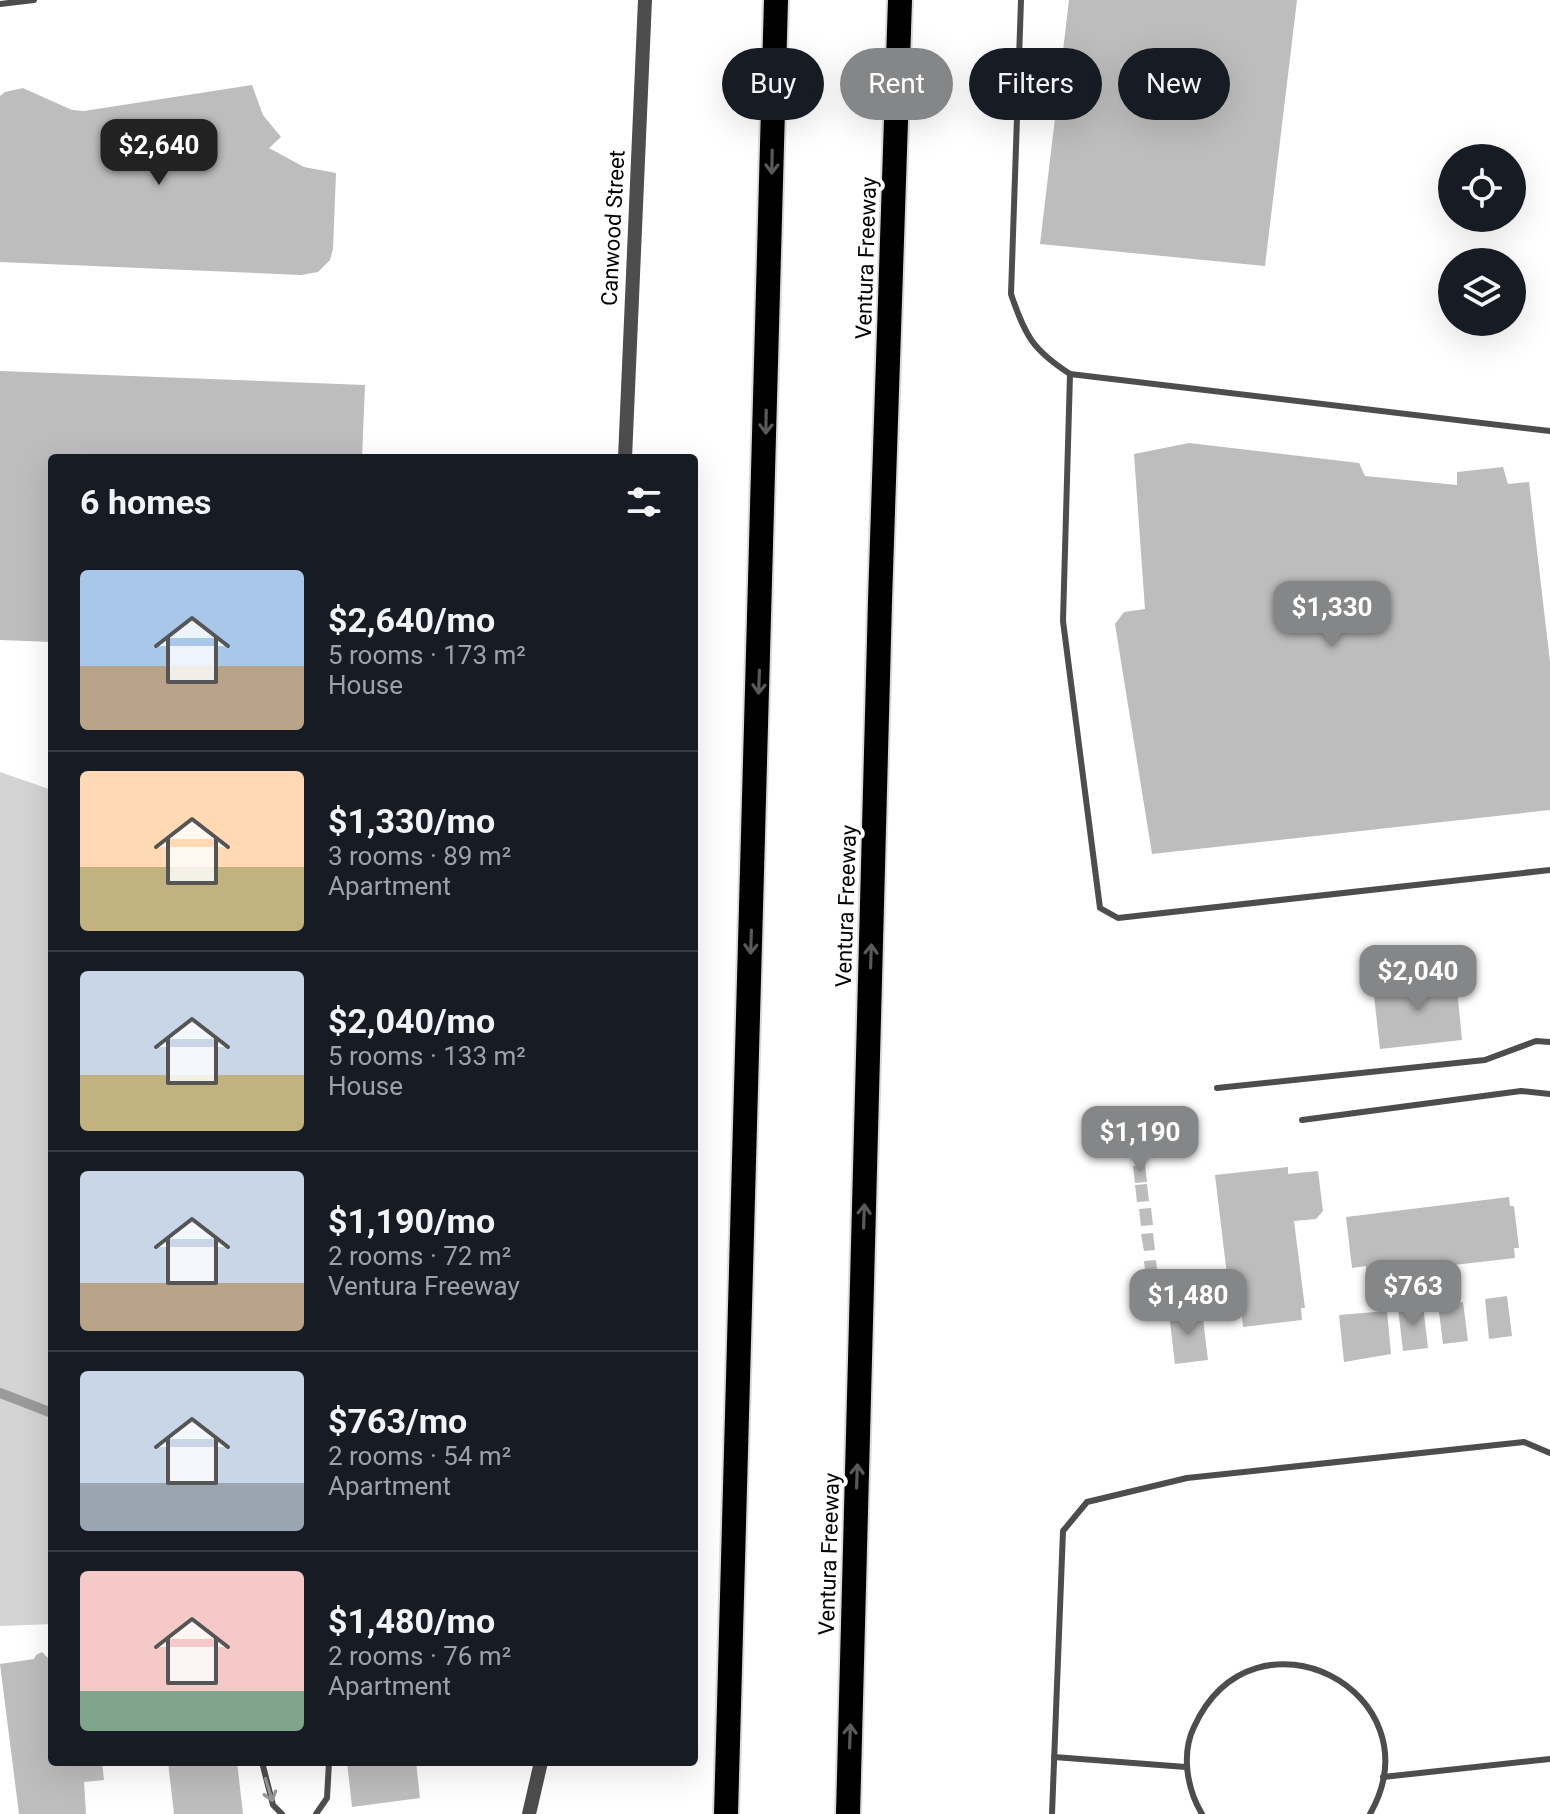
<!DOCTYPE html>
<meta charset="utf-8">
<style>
body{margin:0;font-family:Roboto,sans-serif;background:#242831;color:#f1f3f6;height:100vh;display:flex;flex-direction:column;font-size:30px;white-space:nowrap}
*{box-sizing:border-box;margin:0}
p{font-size:26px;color:#9ea1a6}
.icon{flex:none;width:44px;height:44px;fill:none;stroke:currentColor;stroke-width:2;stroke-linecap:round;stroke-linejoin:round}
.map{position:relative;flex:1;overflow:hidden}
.sheet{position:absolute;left:48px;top:454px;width:650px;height:1312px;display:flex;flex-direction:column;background:#171b24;border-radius:8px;box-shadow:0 8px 32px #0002}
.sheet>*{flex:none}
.guide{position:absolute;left:722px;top:48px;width:708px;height:72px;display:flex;gap:16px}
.buttons{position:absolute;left:1438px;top:144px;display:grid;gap:16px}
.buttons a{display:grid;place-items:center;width:88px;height:88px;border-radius:50%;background:#171b24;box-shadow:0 8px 32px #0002;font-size:40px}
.price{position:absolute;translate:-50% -68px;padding:0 18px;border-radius:16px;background:#858687;color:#fff;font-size:26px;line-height:52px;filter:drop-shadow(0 2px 4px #0008)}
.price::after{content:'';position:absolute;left:50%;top:48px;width:24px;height:18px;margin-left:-12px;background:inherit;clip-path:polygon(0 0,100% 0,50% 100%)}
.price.selected{background:#222;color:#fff}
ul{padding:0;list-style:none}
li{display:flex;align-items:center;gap:24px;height:200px;padding:0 32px}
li+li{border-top:2px solid #363941}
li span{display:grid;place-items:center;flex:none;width:224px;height:160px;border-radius:8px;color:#555}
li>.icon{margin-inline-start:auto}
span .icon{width:96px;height:96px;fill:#fffc;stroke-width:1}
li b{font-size:34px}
h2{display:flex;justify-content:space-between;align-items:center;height:96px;padding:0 32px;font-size:34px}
.pill{padding:0 28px;border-radius:36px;background:#171b24;box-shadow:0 8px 32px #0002;font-size:28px;line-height:72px}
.pill.selected{background:#858687;color:#fff}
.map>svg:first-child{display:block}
</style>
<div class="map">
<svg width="1550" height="1814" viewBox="0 0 1550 1814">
<rect width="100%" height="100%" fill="#fff"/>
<!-- green -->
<polygon fill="#d4d4d4" points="0,772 52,790 52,1624 0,1626"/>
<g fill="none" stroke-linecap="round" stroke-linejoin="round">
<!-- stream -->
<polyline stroke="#9b9b9b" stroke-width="10" points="0,1393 52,1413"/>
</g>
<!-- building -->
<g fill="#bdbdbd">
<polygon points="1069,0 1297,0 1265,266 1040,244"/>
<polygon points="252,85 263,115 281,137 269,148 304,167 336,173 333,249 330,260 318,272 301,275 0,262 0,96 5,92 23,88 72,110 84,111"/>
<polygon points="0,371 365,385 362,458 52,458 52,642 0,640"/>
<polygon points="1189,443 1359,463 1365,476 1457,485 1457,472 1503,467 1508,484 1529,482 1550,662 1550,810 1152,854 1115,624 1124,612 1145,609 1134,454"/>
<polygon points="1456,978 1462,1040 1380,1049 1373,987"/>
<polygon points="1145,1165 1147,1182 1135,1183 1133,1166"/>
<polygon points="1288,1167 1288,1174 1318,1171 1323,1211 1316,1219 1294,1221 1305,1308 1301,1308 1302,1320 1243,1327 1242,1316 1232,1317 1215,1175"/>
<polygon points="1147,1184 1149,1201 1137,1202 1135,1185"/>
<polygon points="1509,1197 1510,1206 1514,1206 1519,1248 1514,1248 1515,1258 1366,1275 1366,1266 1352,1268 1346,1217"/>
<polygon points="1151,1208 1153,1225 1141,1226 1139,1209"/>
<polygon points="1153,1233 1155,1250 1144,1251 1141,1234"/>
<polygon points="1156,1260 1158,1277 1146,1278 1144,1261"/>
<polygon points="1159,1283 1161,1300 1149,1302 1147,1285"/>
<polygon points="1507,1296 1512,1336 1489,1339 1485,1299"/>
<polygon points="1463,1302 1468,1341 1443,1344 1438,1304"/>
<polygon points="1160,1303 1162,1319 1151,1320 1148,1304"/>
<polygon points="1423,1305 1428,1348 1403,1351 1398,1308"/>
<polygon points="1202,1310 1208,1360 1175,1364 1169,1313"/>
<polygon points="1387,1311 1391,1354 1344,1362 1339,1315"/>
<polygon points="42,1652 48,1658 52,1658 52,1762 83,1762 83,1764 102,1762 104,1780 84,1782 86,1814 19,1814 0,1664 34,1659 36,1655"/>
<polygon points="168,1762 237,1762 243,1814 174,1814"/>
<polygon points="347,1762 416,1762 420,1798 352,1807"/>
</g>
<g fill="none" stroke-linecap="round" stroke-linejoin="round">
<defs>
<g id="motorway">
<polyline points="726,1814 776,0"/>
<polyline points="848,1814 880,601 900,0"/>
</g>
</defs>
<!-- motorway casing -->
<use href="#motorway" stroke="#dbdbdb" stroke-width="28"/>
<!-- service -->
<g stroke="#4d4d4d" stroke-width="6">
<path d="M 1021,0 L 1011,294 C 1025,336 1033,350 1070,374"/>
<polyline points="0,4 34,0"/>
<polyline points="1550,431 1070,374 1063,621 1100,908 1118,918 1550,870"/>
<polyline points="1217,1088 1485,1060 1536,1041 1550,1042"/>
<polyline points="1302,1120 1521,1091 1550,1094"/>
<polyline points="1054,1757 1186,1767"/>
<polyline points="262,1762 273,1805 282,1814"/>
<polyline points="1383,1777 1550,1759"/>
<polyline points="316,1814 327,1798 329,1762"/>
<polyline points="1052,1814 1063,1531 1087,1502 1187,1478 1524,1442 1550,1453"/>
<path d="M 1202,1814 C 1187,1789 1181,1754 1194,1727 C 1254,1596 1439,1692 1370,1814"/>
</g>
<!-- tertiary -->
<g stroke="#4d4d4d" stroke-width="14">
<polyline points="625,458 645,0"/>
<polyline points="529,1814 541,1762"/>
</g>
<!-- motorway -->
<use href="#motorway" stroke="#000" stroke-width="24"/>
</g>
<!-- one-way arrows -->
<defs><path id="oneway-shaft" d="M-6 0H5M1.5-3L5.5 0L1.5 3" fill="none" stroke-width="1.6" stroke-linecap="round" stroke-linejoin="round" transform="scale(2)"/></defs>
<g stroke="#595959">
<use href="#oneway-shaft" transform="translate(772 162) rotate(91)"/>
<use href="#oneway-shaft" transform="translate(766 422) rotate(91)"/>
<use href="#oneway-shaft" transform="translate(759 682) rotate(92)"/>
<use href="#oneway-shaft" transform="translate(751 942) rotate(92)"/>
<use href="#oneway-shaft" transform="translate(871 956) rotate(-88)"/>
<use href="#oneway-shaft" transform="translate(864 1216) rotate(-88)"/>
<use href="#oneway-shaft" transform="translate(857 1476) rotate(-88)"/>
<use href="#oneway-shaft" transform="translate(850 1736) rotate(-88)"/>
</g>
<use stroke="#949494" href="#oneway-shaft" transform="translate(269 1790) rotate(73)"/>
<g text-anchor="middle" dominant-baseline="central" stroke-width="8" stroke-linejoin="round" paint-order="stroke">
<!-- street labels -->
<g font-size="22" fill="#000" stroke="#fff">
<text transform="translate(613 228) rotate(-87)">Canwood Street</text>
<text transform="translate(866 258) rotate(-88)">Ventura Freeway</text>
<text transform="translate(846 906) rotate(-88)">Ventura Freeway</text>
<text transform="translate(829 1554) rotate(-88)">Ventura Freeway</text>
</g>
</g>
</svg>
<div class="buttons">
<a><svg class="icon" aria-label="locate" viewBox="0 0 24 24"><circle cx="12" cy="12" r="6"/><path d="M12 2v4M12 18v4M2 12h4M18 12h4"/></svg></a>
<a><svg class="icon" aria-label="layers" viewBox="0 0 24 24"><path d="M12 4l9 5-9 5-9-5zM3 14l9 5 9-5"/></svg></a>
</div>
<b class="price selected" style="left:159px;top:187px">$2,640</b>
<b class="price" style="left:1332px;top:649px">$1,330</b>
<b class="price" style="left:1418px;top:1013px">$2,040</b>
<b class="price" style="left:1140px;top:1174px">$1,190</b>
<b class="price" style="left:1413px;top:1328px">$763</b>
<b class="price" style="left:1188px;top:1337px">$1,480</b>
<div class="guide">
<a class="pill">Buy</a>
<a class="pill selected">Rent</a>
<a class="pill">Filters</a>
<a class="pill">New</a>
</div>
<section class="sheet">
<h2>6 homes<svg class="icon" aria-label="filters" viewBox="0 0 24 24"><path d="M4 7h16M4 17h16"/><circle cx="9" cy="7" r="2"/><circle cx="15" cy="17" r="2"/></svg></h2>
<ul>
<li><span style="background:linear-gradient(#a9c7e8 60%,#b9a48a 0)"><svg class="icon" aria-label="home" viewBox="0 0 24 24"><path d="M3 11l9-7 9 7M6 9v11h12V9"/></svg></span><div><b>$2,640/mo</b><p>5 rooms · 173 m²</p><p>House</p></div></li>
<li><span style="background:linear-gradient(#ffd9b3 60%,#c2b280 0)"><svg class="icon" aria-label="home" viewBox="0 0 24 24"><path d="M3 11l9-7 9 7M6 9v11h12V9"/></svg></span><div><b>$1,330/mo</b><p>3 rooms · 89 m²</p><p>Apartment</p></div></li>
<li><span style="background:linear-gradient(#c9d6e8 65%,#c2b280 0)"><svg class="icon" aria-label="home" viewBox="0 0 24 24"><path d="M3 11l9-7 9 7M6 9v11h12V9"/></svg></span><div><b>$2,040/mo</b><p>5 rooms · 133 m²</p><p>House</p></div></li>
<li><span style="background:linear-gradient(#c9d6e8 70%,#b9a48a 0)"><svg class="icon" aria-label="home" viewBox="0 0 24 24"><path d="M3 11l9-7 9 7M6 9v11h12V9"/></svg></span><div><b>$1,190/mo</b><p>2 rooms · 72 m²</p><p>Ventura Freeway</p></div></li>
<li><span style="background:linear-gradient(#c9d6e8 70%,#9aa5b1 0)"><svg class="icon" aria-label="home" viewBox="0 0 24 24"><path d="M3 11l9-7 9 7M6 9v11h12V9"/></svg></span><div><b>$763/mo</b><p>2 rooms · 54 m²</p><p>Apartment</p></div></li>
<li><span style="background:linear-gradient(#f6c9c9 75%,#7fa58c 0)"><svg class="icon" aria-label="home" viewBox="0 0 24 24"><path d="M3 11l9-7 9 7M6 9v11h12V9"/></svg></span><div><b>$1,480/mo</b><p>2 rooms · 76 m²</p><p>Apartment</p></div></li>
</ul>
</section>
</div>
